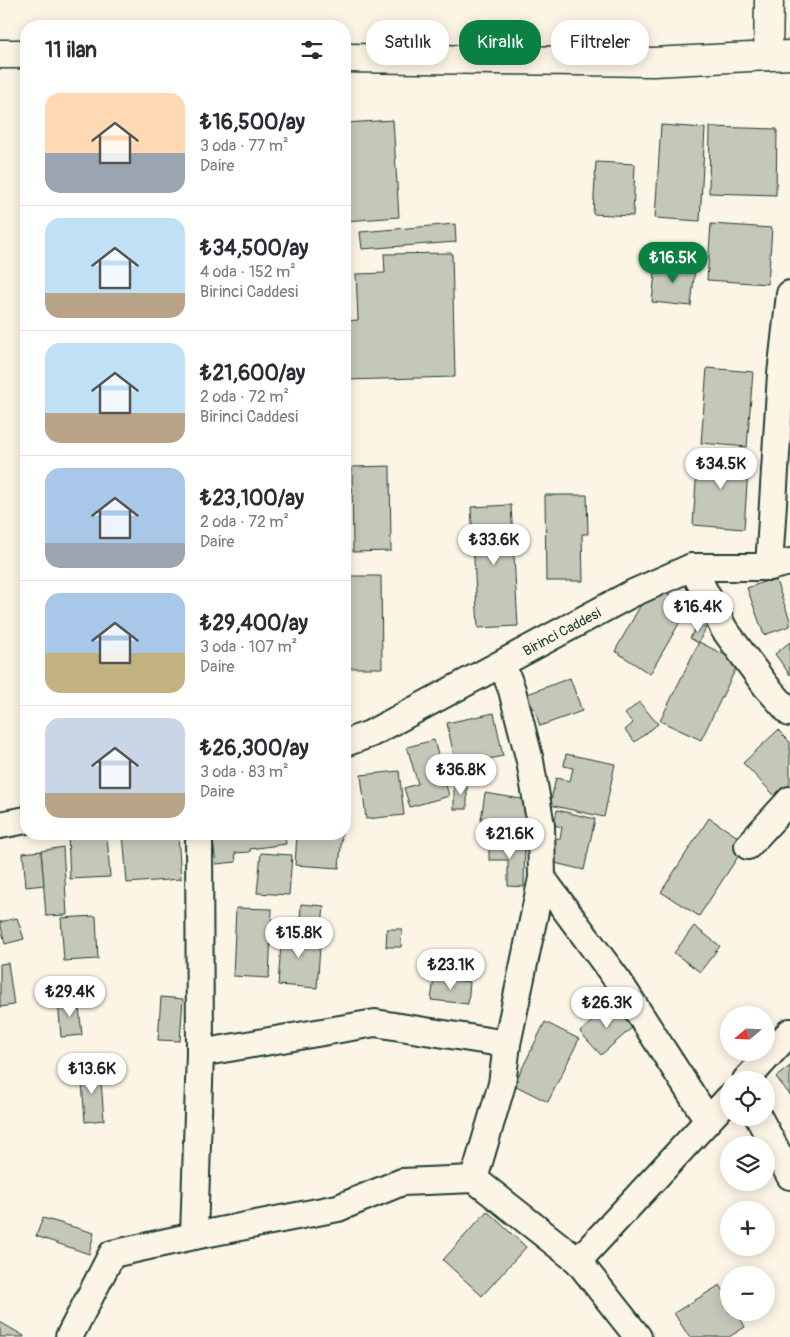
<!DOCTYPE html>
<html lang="tr">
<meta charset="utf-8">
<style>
body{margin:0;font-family:Pangolin,sans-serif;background:#f7f7f7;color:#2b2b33;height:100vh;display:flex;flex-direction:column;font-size:19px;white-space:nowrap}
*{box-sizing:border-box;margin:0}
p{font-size:16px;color:#7c7c81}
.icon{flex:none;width:28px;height:28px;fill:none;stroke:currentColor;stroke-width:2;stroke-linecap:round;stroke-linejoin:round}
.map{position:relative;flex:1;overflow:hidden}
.side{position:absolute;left:20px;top:20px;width:331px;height:820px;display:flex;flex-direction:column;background:#fff;border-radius:20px;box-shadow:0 2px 12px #0003}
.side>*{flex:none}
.guide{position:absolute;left:366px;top:20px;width:349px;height:45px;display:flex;gap:10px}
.needle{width:32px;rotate:251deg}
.fabs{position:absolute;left:720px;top:1006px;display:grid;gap:10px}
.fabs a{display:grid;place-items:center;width:55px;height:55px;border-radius:50%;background:#fff;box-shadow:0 2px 12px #0003;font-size:25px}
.price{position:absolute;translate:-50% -42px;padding:0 11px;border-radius:18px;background:#fff;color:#222;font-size:16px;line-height:32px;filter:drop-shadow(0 1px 2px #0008)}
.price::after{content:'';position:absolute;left:50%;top:30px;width:15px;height:11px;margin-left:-8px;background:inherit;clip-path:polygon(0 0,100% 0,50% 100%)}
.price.selected{background:#0b8043;color:#fff}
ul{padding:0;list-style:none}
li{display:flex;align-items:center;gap:15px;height:125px;padding:0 25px}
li+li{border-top:1px solid #e1e1e2}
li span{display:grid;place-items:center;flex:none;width:140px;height:100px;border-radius:15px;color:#555}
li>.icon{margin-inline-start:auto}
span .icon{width:60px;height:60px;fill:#fffc;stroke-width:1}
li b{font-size:21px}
h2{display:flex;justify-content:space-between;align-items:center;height:60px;padding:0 25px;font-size:21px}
.pill{padding:0 18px;border-radius:20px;background:#fff;box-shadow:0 2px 12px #0003;font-size:18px;line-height:45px}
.pill.selected{background:#0b8043;color:#fff}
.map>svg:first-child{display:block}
</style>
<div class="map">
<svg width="790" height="1337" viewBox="0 0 790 1337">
<rect width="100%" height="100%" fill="#fcf5e5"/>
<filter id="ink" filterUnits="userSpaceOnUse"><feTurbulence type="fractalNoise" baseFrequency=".02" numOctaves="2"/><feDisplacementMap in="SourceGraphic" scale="10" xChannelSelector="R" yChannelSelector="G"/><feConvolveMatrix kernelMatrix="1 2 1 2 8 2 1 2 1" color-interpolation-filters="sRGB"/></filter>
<g filter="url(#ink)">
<!-- building -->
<g fill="#c5c7b9" stroke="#1f3d34">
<polygon points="393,120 399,217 345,221 345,123"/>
<polygon points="661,125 705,128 700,221 655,218"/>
<polygon points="710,127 777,129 776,195 709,193"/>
<polygon points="596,162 635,164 633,216 593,214"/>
<polygon points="455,224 456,242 362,249 360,232"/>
<polygon points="711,224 772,228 768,284 707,280"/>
<polygon points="452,253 455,377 345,380 345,321 358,320 356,274 385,273 384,254"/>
<polygon points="656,262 695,267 691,306 652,302"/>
<polygon points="707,368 753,372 747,447 701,443"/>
<polygon points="698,452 749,455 744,529 693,525"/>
<polygon points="390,466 391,551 353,552 352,467"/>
<polygon points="545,495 587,495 588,534 582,534 583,581 546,581"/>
<polygon points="511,505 518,626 478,628 471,507"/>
<polygon points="345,576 381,576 382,668 345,668"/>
<polygon points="775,578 790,620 790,626 764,635 747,588"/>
<polygon points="652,585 689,606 650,674 615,651"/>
<polygon points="698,624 706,628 698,643 690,638"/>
<polygon points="699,642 739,662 701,740 660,721"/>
<polygon points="790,642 790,675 775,654"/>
<polygon points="570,678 582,711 540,726 534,708 530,709 525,695"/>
<polygon points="639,702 658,724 635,742 625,730 633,723 625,714"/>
<polygon points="494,713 503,756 456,766 447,723"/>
<polygon points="778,730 790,742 790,784 776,797 743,763"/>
<polygon points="434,740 449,796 410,807 404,788 418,784 407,747"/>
<polygon points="566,754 615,764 604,817 550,805 556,778 570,781 573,768 564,766"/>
<polygon points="399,771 404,815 366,819 361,775"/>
<rect x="454" y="784" width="13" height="25"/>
<polygon points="485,793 534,801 529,834 480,826"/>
<polygon points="557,810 595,819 584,870 542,860 547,836 560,839 562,827 554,825"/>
<polygon points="709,818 747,843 699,916 661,892"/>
<polygon points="107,834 110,877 70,879 68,836"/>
<polygon points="123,834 178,834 181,879 127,883"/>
<polygon points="212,834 285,834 286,844 250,849 250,852 235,853 236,862 216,864"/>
<polygon points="297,834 342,834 339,868 295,865"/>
<polygon points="489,841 525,842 524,887 508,886 508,860 489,860"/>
<polygon points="63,847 67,915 46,916 41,851"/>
<polygon points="41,851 44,885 26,887 23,853"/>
<polygon points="261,853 292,855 289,895 257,893"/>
<polygon points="301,904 324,906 322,925 300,923"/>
<polygon points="236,908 272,909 269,978 233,976"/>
<polygon points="96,916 98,959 64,961 61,918"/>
<polygon points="17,918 24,939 5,944 0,922"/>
<polygon points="694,926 720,946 700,972 674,953"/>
<polygon points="387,929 402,929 401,947 386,947"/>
<polygon points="282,930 321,933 317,988 278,985"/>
<polygon points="8,963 14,1005 0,1007 0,964"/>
<polygon points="434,978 470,982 468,1004 431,1000"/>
<polygon points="161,997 183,999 180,1041 158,1040"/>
<polygon points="78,998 82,1035 61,1037 58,1000"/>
<polygon points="613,1003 634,1026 601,1055 580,1032"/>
<polygon points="545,1022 579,1039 548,1102 514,1085"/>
<polygon points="790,1066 790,1095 776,1077"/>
<polygon points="100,1068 104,1120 85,1122 81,1069"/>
<polygon points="487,1211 526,1247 482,1296 443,1260"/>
<polygon points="43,1218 94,1233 89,1254 36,1236"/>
<polygon points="720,1285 729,1299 729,1312 737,1312 745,1327 729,1337 689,1337 674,1313"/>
<polygon points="0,1322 24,1336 24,1337 0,1337"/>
</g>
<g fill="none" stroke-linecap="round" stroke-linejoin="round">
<defs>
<g id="minor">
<polyline points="692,567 724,629 766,686 790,713"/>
<polyline points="769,567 781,374 790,294"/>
<polyline points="502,664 512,690 530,761 541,826 542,878 507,1044 502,1084 474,1179 578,1261 638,1337"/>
<polyline points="345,743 370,734 631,594 692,567 769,567 790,562"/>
<polyline points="0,825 26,820"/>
<polyline points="748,846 790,800"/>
<polyline points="542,878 619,982 708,1120"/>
<polyline points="200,1053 375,1023 507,1044"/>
<polyline points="746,1080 790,1032"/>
<polyline points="759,1118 790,1176"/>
<polyline points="194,1236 200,1053 199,834"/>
<polyline points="578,1261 729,1098"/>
<polyline points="69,1337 112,1254 194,1236 338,1208 402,1182 474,1179"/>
</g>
<g id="highway">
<polyline points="0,54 26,54"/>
<polyline points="768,56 769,0"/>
<polyline points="345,58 653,62 790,55"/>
</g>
</defs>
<!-- minor casing -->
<use href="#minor" stroke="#1f3d34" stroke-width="30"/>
<!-- highway casing -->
<use href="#highway" stroke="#1f3d34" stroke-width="31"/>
<!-- minor -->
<use href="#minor" stroke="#fcf5e5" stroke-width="26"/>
<!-- highway -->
<use href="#highway" stroke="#fcf5e5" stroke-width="28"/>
</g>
</g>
<g text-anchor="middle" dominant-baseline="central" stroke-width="5" stroke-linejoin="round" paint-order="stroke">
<!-- street labels -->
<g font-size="14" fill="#1f3d34" stroke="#fcf5e5">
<text transform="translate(562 632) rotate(-28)">Birinci Caddesi</text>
</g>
</g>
</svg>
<div class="fabs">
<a><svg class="needle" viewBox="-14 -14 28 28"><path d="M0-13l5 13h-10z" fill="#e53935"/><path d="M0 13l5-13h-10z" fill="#7c7c81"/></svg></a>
<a><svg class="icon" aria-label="locate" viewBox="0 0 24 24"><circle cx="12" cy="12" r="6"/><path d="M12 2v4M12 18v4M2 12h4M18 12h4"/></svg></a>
<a><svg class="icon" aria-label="layers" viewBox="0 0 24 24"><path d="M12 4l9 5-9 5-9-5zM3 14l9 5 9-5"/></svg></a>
<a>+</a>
<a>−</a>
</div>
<b class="price selected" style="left:673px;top:284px">₺16.5K</b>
<b class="price" style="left:721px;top:490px">₺34.5K</b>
<b class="price" style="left:494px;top:566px">₺33.6K</b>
<b class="price" style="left:698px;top:633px">₺16.4K</b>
<b class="price" style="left:461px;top:796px">₺36.8K</b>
<b class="price" style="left:510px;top:860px">₺21.6K</b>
<b class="price" style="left:299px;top:959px">₺15.8K</b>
<b class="price" style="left:451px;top:991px">₺23.1K</b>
<b class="price" style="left:70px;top:1018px">₺29.4K</b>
<b class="price" style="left:607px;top:1029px">₺26.3K</b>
<b class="price" style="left:92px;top:1095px">₺13.6K</b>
<div class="guide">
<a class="pill">Satılık</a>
<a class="pill selected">Kiralık</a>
<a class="pill">Filtreler</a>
</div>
<section class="side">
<h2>11 ilan<svg class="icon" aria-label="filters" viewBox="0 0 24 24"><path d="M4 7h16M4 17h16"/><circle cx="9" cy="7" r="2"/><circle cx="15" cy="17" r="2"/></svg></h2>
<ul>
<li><span style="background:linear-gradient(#ffd9b3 60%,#9aa5b1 0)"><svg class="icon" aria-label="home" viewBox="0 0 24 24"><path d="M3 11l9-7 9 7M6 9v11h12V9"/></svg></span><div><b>₺16,500/ay</b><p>3 oda · 77 m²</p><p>Daire</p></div></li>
<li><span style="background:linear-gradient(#bfe0f5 75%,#b9a48a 0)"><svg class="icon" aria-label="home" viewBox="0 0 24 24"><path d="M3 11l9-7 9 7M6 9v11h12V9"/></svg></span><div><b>₺34,500/ay</b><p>4 oda · 152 m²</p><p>Birinci Caddesi</p></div></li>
<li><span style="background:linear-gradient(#bfe0f5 70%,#b9a48a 0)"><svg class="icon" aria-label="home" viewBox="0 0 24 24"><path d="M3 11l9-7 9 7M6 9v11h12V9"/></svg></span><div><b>₺21,600/ay</b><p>2 oda · 72 m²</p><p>Birinci Caddesi</p></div></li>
<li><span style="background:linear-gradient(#a9c7e8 75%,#9aa5b1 0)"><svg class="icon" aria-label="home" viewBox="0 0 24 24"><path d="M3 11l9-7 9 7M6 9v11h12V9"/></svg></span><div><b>₺23,100/ay</b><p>2 oda · 72 m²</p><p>Daire</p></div></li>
<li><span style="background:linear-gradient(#a9c7e8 60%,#c2b280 0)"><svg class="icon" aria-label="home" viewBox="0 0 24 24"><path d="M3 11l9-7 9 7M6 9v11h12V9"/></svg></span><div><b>₺29,400/ay</b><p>3 oda · 107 m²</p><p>Daire</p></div></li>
<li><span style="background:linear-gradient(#c9d6e8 75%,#b9a48a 0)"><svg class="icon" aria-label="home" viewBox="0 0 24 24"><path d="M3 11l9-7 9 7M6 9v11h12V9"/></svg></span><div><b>₺26,300/ay</b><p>3 oda · 83 m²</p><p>Daire</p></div></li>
</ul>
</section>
</div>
